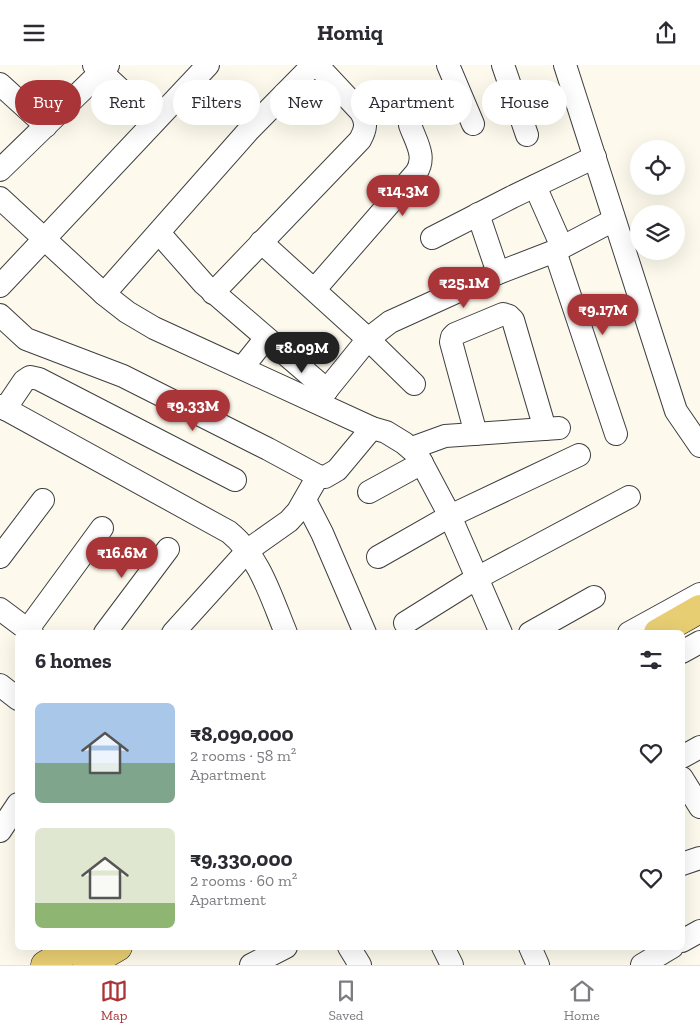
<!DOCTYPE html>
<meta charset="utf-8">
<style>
body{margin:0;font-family:"Zilla Slab",serif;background:#f7f7f7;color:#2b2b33;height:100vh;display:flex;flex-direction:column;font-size:19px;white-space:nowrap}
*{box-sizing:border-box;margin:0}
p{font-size:16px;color:#7c7c81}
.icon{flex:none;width:28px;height:28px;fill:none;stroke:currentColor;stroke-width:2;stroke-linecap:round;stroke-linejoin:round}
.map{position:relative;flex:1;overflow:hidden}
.drawer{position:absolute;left:15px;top:565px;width:670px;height:320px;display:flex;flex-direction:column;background:#fff;border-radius:8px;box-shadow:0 5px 20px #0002}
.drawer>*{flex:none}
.hud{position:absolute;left:15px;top:15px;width:670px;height:45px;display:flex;gap:10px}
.controls{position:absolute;left:630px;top:75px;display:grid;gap:10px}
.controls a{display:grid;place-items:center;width:55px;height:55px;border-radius:50%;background:#fff;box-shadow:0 5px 20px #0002;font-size:25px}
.price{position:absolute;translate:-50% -42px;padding:0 11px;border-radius:18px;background:#aa3538;color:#fff;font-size:16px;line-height:32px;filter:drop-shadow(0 1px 2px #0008)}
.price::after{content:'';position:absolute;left:50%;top:30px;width:15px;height:11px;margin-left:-8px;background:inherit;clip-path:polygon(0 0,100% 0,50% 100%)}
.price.on{background:#222;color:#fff}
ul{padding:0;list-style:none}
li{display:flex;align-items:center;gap:15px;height:125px;padding:0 20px}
li span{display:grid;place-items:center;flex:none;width:140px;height:100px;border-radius:8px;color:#555}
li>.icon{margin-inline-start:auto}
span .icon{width:60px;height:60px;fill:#fffc;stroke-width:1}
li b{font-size:21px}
h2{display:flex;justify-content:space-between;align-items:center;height:60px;padding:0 20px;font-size:21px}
.chip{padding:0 18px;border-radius:22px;background:#fff;box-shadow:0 5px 20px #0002;font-size:18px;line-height:45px}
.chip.on{background:#aa3538;color:#fff}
header{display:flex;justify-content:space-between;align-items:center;height:65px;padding:0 20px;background:#fff;font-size:22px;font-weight:700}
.menu{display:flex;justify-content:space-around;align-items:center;height:70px;border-top:1px solid #e1e1e2;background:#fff;font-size:14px;color:#7c7c81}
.menu a{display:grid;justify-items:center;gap:2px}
.menu .on{color:#aa3538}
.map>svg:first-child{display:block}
</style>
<header><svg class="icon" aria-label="menu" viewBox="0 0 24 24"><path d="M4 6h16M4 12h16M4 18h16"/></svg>Homiq<svg class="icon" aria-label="share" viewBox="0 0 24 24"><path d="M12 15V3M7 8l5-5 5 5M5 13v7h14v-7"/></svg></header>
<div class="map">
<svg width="700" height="900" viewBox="0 0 700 900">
<rect width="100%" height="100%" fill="#fdfaed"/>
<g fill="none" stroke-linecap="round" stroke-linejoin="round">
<defs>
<g id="minor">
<polyline points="94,0 154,56"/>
<polyline points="448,0 473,59"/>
<polyline points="503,0 527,70"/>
<polyline points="565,0 676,346 700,381"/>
<polyline points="0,19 46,61"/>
<polyline points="0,105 108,0"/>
<polyline points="535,121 562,182"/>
<polyline points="0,133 104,229 127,247 154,263 372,363 386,367 404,378 417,389 450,451 501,568"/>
<polyline points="478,149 498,208"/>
<polyline points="159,168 204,219 327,325"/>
<polyline points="432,173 512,132 595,92"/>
<polyline points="261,177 368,274 414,319"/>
<polyline points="555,186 616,369"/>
<polyline points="0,221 208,0"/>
<path d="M 315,224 L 416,108 C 427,92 416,77 410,60"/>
<path d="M 213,228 L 360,75 C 366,64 367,58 361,47 L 317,0"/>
<polyline points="104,229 249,65 313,0"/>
<polyline points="0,250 26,274 123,311 268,384 318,411 325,412 337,405 372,363"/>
<polyline points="242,303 266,273"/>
<polyline points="317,337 368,274 390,257 498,208 555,186 614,155"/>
<path d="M 0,341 L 229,467 C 260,492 271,532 286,568"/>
<polyline points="5,344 24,316 30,312 39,314 235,415"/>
<polyline points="476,369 451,277 452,272 455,269 503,249 509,251 513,255 545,364"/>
<polyline points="412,383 445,371 559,363"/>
<polyline points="369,427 422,398"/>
<polyline points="305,435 322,468 365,568"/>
<polyline points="0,492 43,435"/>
<polyline points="378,492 450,451 579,390"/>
<polyline points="0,544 32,568"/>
<polyline points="405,558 477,513 629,432"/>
<polyline points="28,564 102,463"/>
<polyline points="105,568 168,484"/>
<polyline points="173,568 248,485 289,456 298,446 318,411"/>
<polyline points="530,568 594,532"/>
<polyline points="629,568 700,529"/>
<polyline points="682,587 700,577"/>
<polyline points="0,620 18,634"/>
<polyline points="682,692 700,682"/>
<polyline points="682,713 700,742"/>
<polyline points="0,766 18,739"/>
<polyline points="682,799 700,793"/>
<polyline points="682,876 700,866"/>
<polyline points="349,882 360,900"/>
<polyline points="443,882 452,900"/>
<polyline points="530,882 538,900"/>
<polyline points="251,900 286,882"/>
<polyline points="642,900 672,882"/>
</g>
<g id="major">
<polyline points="658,568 700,544"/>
<polyline points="45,900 75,882"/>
<polyline points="87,900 118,882"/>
</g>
</defs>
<!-- minor casing -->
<use href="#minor" stroke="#3f3f3f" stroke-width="24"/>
<!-- major casing -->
<use href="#major" stroke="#1d1d1d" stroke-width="29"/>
<!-- minor -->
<use href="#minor" stroke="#fff" stroke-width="22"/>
<!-- major -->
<use href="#major" stroke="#e8ce72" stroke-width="28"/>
</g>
</svg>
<div class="controls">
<a><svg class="icon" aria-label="locate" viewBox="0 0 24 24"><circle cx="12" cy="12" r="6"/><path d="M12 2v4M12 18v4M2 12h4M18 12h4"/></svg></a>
<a><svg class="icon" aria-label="layers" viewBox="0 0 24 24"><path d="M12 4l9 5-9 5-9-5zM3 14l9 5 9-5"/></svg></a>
</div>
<b class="price" style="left:403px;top:152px">₹14.3M</b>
<b class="price" style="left:464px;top:244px">₹25.1M</b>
<b class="price" style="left:603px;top:271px">₹9.17M</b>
<b class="price on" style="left:302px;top:309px">₹8.09M</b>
<b class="price" style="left:193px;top:367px">₹9.33M</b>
<b class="price" style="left:122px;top:514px">₹16.6M</b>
<div class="hud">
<a class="chip on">Buy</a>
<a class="chip">Rent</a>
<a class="chip">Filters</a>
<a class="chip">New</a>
<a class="chip">Apartment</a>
<a class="chip">House</a>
</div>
<section class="drawer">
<h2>6 homes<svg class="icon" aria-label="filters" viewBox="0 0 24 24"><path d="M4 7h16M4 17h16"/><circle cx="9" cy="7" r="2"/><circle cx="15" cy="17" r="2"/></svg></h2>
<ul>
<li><span style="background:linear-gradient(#a9c7e8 60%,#7fa58c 0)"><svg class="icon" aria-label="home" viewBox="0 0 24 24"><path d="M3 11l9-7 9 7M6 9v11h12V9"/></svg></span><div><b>₹8,090,000</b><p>2 rooms · 58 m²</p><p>Apartment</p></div><svg class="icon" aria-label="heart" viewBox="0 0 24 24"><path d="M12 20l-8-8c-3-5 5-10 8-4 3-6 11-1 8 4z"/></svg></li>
<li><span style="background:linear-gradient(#dfe7d0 75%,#8fb573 0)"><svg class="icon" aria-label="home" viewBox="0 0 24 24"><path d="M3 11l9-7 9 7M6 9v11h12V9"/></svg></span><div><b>₹9,330,000</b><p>2 rooms · 60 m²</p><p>Apartment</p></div><svg class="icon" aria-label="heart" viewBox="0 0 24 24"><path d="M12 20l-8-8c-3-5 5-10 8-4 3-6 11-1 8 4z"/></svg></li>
</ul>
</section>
</div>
<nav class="menu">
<a class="on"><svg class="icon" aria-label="map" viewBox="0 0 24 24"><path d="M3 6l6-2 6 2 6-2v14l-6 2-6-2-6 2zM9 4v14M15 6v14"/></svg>Map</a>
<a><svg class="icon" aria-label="saved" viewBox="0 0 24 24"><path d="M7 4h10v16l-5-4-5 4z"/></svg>Saved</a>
<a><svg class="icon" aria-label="home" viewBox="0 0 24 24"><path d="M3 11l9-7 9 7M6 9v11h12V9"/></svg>Home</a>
</nav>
